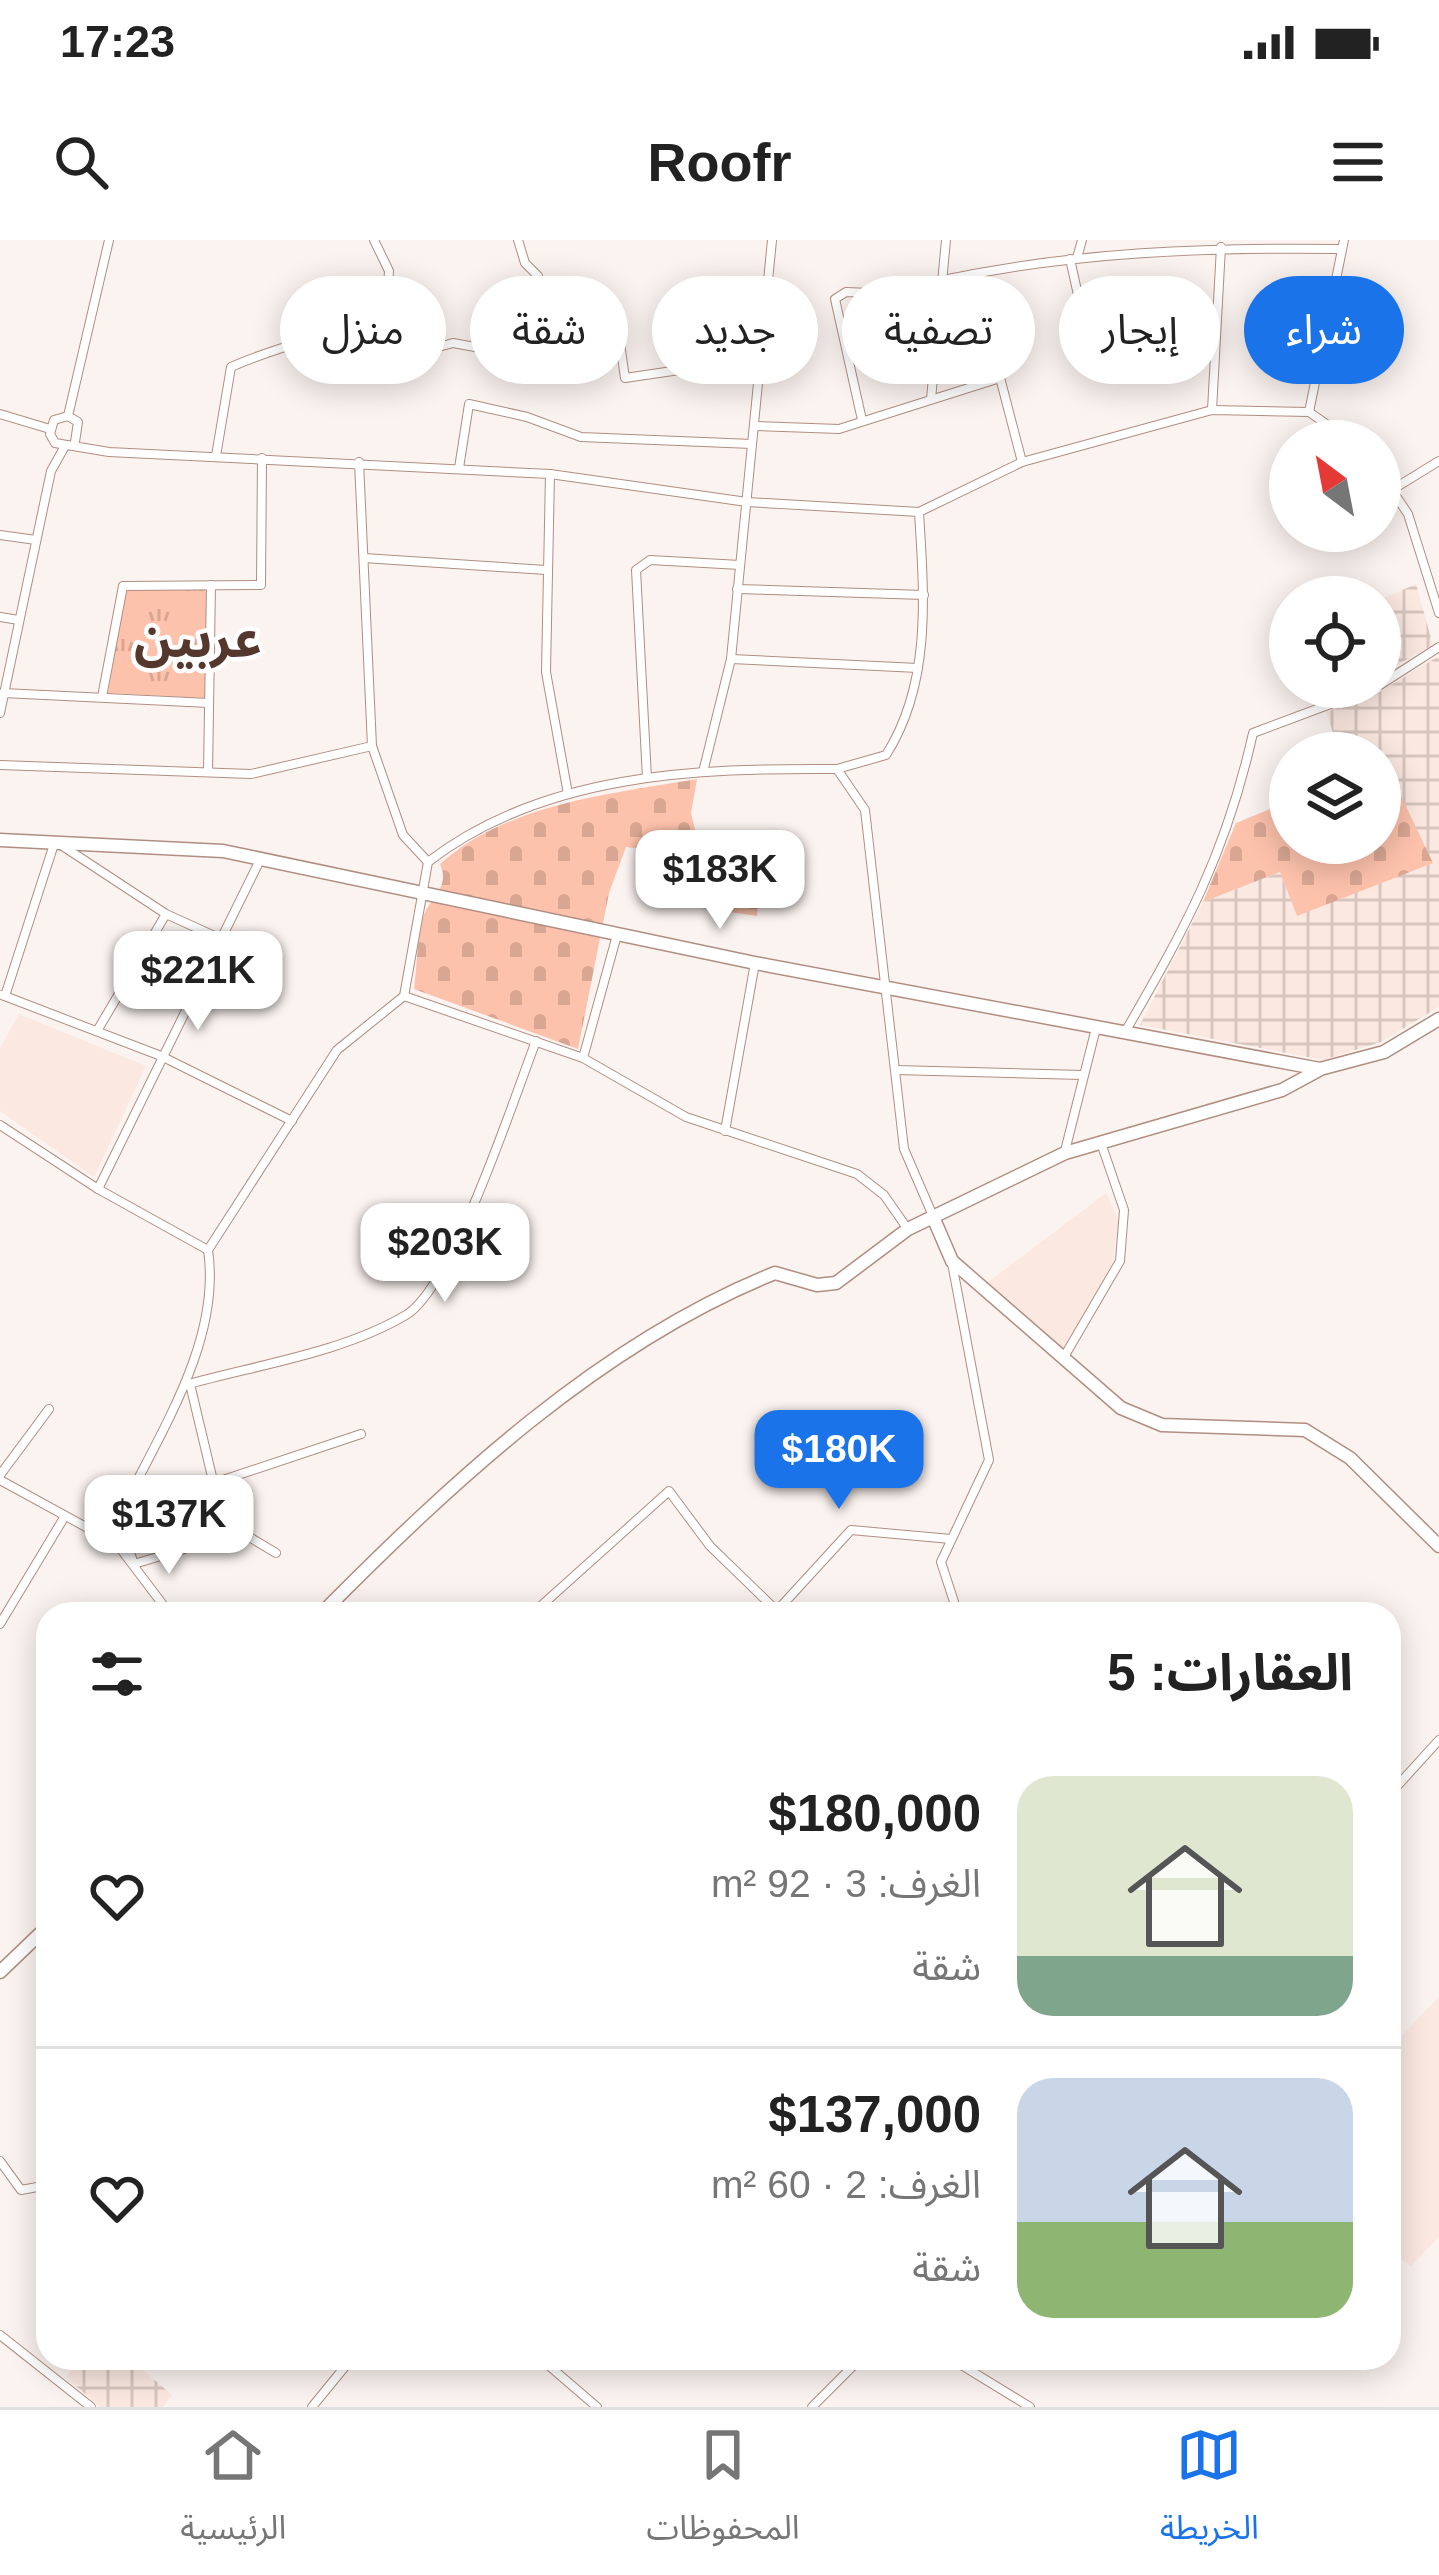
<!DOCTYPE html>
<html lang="ar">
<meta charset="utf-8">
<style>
body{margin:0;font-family:Helvetica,"Noto Sans Arabic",sans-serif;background:#f2f2f2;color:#222;direction:rtl;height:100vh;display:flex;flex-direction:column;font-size:45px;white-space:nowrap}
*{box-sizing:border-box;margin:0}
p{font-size:39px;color:#767676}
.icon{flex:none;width:66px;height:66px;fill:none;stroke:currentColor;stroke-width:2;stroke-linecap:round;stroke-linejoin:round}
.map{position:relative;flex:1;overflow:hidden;direction:ltr}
.drawer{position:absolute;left:36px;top:1362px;width:1365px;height:768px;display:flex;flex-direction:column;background:#fff;border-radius:36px;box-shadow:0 6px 30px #0003;direction:rtl}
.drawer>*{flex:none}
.banner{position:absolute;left:36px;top:36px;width:1368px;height:108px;direction:rtl;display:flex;gap:24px}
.needle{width:78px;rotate:328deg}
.tools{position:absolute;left:1269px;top:180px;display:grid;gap:24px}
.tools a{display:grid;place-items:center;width:132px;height:132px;border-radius:50%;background:#fff;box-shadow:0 6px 30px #0003;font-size:60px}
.price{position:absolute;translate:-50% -102px;padding:0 27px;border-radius:24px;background:#fff;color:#222;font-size:39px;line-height:78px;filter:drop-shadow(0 3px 6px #0008)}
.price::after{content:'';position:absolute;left:50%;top:72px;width:36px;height:27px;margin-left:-18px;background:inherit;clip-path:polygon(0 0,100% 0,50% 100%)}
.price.active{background:#1a73e8;color:#fff}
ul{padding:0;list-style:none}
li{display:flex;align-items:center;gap:36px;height:300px;padding:0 48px}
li+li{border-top:3px solid #e0e0e0}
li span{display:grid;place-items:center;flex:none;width:336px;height:240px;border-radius:36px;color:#555}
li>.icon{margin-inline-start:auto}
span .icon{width:144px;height:144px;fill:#fffc;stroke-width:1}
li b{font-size:51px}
h2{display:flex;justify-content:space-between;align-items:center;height:144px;padding:0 48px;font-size:51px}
.pill{padding:0 42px;border-radius:54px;background:#fff;box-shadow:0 6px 30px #0003;font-size:42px;line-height:108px}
.pill.active{background:#1a73e8;color:#fff}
.status{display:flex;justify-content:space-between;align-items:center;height:84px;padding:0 60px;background:#fff;direction:ltr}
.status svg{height:33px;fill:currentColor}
header{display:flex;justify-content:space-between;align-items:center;height:156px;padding:0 48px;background:#fff;font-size:54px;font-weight:700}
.dock{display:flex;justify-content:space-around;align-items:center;height:168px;border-top:3px solid #e0e0e0;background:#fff;font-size:33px;color:#767676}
.dock a{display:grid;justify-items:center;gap:6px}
.dock .active{color:#1a73e8}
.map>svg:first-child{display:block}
</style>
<div class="status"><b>17:23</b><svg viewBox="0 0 49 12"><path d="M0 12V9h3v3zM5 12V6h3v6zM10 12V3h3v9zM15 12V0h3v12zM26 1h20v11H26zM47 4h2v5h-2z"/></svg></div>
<header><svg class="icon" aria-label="menu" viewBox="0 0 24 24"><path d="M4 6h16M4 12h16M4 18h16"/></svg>Roofr<svg class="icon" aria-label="search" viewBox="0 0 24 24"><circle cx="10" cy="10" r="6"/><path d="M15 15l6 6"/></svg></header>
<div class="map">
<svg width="1439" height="2167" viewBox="0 0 1439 2167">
<defs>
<pattern id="industrial-grid" width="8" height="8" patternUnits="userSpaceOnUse" patternTransform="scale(3)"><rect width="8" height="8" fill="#fbe8e1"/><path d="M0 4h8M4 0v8" fill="none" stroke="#d7c6c0"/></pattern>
<pattern id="cemetery-stones" width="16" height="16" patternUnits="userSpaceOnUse" patternTransform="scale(3)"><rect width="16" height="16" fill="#fdc2ac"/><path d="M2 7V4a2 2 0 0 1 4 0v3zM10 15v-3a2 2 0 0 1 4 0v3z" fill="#d9a693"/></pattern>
<pattern id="park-tufts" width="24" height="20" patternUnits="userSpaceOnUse" patternTransform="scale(3)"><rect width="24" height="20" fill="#fdc2ac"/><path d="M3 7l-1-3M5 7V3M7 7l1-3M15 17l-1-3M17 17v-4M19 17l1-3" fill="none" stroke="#d9a693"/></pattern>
</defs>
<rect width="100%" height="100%" fill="#fbf3f0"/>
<!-- built -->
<g fill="#fbe8e1">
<polygon points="19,774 146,826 94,937 0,871 0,808"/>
<polygon points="1106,953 1119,982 1112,1024 1065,1111 987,1043"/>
<polygon points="1439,1757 1439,1997 1411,2026 1389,2010 1389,1809"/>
</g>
<!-- industrial -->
<g fill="url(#industrial-grid)">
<polygon points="1416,344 1433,405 1380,434 1380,360"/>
<polygon points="1439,416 1439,767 1381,802 1323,820 1140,785 1203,662 1280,632 1297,675 1432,623 1385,524 1380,526 1380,513 1340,513 1326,472 1378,453"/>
<polygon points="81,2118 129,2118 172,2155 163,2167 100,2167 66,2137"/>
</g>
<!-- cemetery -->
<g fill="url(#cemetery-stones)">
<polygon points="1386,524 1433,623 1297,676 1280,632 1203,662 1236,583 1290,561 1290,603 1380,603 1380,526"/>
<path d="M 697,539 L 691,573 L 698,602 L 722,612 L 763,615 L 757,676 L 676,664 L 683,614 L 626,607 L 609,653 L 578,809 L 414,749 C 417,726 417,700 423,678 C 429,658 451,648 440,624 C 509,563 610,554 697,539 Z"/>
</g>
<!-- park -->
<polygon fill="url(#park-tufts)" points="207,349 205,458 108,453 126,350"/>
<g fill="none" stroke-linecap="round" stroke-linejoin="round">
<defs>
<g id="street">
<polyline points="518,0 525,23 538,36 555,93"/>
<polyline points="1077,18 1082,0"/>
<polyline points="1070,19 1086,91"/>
<polyline points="973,34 1022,222"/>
<path d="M 943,40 C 1074,12 1208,7 1341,9"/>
<polyline points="395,109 409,115 453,103 497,111 572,88 617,83 625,138 761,118"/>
<polyline points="931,159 946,0"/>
<polyline points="1212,170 1221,7"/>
<polyline points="1309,172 1344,0"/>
<polyline points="0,174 50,189"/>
<polyline points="68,176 109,0"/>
<polyline points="862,180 835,59 846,52 942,56"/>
<polyline points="754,186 839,189 1000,138"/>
<polyline points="75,202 78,182 68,176 54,180 50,194 55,203 109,212 550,234 747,262 919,272 1022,222 1212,170 1309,172 1351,201"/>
<path d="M 216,216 L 231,127 C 282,104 334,95 386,74 L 389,31 L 374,0"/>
<polyline points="359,222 372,506 403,595 428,622"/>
<polyline points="459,228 469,164 527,177 581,197 752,204"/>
<polyline points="1380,232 1408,274 1439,373"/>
<polyline points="550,234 546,432 568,554"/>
<polyline points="1395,248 1439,221"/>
<polyline points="0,295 36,300"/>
<polyline points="364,318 546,330"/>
<polyline points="737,349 924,355"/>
<polyline points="0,377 19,380"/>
<polyline points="731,419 918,428"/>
<polyline points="1380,445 1439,407"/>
<polyline points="3,453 209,463"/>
<polyline points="102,457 123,346 261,345 262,218"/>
<polyline points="0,473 51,231 65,206"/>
<polyline points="0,525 251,534 372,506"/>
<polyline points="704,528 731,419 772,0"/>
<path d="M 837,529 L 886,515 C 932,443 924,354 919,272"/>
<polyline points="208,532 211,345"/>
<polyline points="647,538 636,330 650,320 740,325"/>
<polyline points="2,755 161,816 292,881"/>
<polyline points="5,756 55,601 166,674 221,699"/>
<polyline points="404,756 583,818 686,877 857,934 884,955 907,988"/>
<polyline points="97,791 166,674"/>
<path d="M 1125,792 C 1186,687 1226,614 1253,493 L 1376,447"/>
<polyline points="583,818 617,695"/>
<polyline points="896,830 1082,835"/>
<polyline points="0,885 98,949 208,1010"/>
<polyline points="725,891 755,723"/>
<polyline points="1065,911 1096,788"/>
<polyline points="98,949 261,618"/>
<polyline points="952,1023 989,1220 941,1322 958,1374"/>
<polyline points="1064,1117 1120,1021 1124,970 1101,903"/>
<polyline points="190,1144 214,1245"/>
<path d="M 185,1145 C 256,1125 342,1113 406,1075 C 453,1047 514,858 536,801"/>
<polyline points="0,1235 49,1169"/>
<polyline points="0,1240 117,1304 170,1374"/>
<polyline points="183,1254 200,1304"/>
<polyline points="85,1286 361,1194"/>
<path d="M 134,1324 L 118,1279 C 156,1198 222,1103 208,1010 L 337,810 L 404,756 L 428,622 C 543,533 698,528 837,529 L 865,570 L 904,909 L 933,976"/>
<polyline points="134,1324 241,1292 276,1313"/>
<polyline points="532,1374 669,1251 710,1306 777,1371"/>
<polyline points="774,1374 851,1290 951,1299"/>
<polyline points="0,1384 65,1276"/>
<polyline points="1389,1555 1439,1500"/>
<polyline points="0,1921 21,1950 48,1945"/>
<polyline points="0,2095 91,2167"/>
<polyline points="540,2118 597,2167"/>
<polyline points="950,2118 1030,2167"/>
<polyline points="312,2167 352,2118"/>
<polyline points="812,2167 861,2118"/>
</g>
<g id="secondary">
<polyline points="0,600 223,611 755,723 1320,829 1384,812 1439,779"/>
<polyline points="933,977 952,1021 1121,1168 1162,1185 1305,1190 1350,1218 1439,1306"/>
<path d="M 321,1374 C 452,1242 600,1103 775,1033 L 817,1045 L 836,1043 L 908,989 L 1065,913 L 1282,850 L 1319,830"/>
<polyline points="0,1732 48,1686"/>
</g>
</defs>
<!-- street casing -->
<use href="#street" stroke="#b08e81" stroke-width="10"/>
<!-- secondary casing -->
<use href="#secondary" stroke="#b08e81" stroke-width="15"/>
<!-- street -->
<use href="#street" stroke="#fff" stroke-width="8"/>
<!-- secondary -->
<use href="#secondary" stroke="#fff" stroke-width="12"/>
</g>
<g text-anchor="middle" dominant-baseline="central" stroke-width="9" stroke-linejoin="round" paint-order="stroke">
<!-- district labels -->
<g font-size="51" font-weight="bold" fill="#55382d" stroke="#fff">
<text x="198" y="399">عربين</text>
</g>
</g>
</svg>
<div class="tools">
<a><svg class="needle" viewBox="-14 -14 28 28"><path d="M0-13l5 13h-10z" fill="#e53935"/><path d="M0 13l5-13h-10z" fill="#767676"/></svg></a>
<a><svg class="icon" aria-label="locate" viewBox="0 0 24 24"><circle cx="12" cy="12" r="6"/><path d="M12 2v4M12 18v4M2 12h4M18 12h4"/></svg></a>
<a><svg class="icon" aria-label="layers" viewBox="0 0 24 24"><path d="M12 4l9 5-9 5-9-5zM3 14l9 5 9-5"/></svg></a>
</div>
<b class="price" style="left:720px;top:692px">$183K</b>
<b class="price" style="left:198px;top:793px">$221K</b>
<b class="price" style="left:445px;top:1065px">$203K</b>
<b class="price active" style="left:839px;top:1272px">$180K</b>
<b class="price" style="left:169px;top:1337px">$137K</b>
<div class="banner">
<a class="pill active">شراء</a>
<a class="pill">إيجار</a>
<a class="pill">تصفية</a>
<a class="pill">جديد</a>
<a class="pill">شقة</a>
<a class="pill">منزل</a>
</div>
<section class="drawer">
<h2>العقارات: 5<svg class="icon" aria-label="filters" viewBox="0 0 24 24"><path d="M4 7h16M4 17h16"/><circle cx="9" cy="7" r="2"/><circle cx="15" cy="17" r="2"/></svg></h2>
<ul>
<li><span style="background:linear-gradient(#dfe7d0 75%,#7fa58c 0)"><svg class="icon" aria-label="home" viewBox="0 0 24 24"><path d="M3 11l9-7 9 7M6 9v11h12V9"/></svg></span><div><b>$180,000</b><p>الغرف: 3 · 92 m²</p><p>شقة</p></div><svg class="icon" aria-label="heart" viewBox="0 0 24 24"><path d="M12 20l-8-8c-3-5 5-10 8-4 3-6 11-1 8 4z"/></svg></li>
<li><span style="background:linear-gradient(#c9d6e8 60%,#8fb573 0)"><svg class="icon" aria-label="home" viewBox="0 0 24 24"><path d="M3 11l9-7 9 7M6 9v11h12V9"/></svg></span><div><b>$137,000</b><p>الغرف: 2 · 60 m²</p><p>شقة</p></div><svg class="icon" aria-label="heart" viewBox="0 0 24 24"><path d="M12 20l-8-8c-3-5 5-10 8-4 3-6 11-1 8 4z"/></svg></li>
</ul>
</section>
</div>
<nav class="dock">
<a class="active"><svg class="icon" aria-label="map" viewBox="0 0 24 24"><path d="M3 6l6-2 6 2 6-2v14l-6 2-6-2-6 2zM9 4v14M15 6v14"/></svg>الخريطة</a>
<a><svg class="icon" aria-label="saved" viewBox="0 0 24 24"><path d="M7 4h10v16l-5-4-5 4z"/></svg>المحفوظات</a>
<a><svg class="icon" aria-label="home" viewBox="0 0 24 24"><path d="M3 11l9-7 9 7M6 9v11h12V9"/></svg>الرئيسية</a>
</nav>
